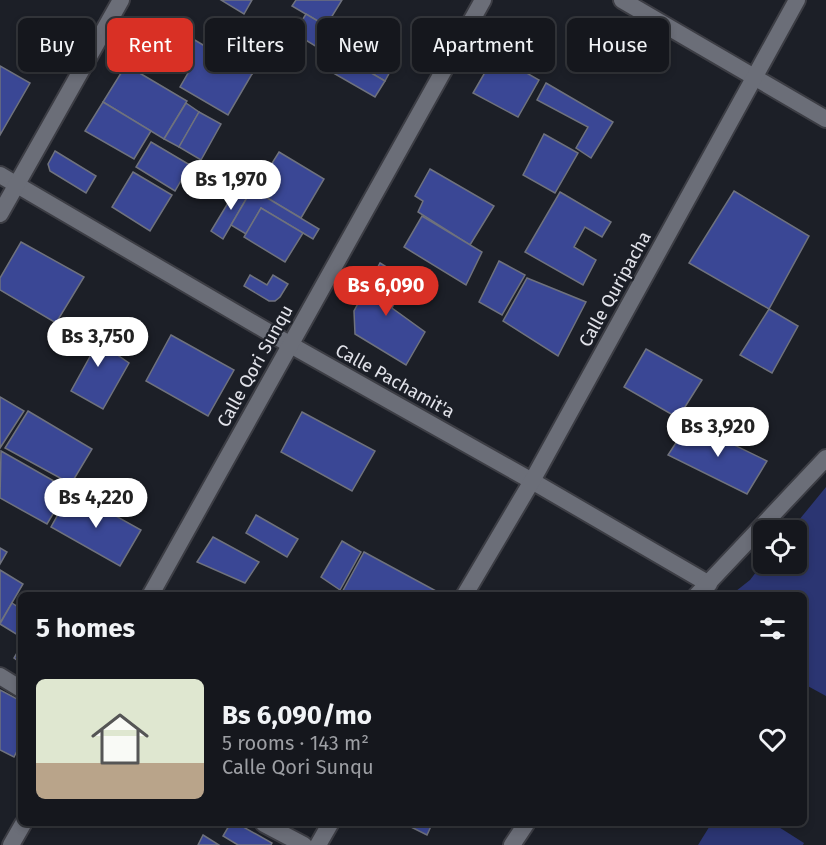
<!DOCTYPE html>
<meta charset="utf-8">
<style>
body{margin:0;font-family:"Fira Sans",sans-serif;background:#1e2026;color:#f1f3f6;height:100vh;display:flex;flex-direction:column;font-size:22px;white-space:nowrap}
*{box-sizing:border-box;margin:0}
p{font-size:20px;color:#9d9fa4}
.icon{flex:none;width:33px;height:33px;fill:none;stroke:currentColor;stroke-width:2;stroke-linecap:round;stroke-linejoin:round}
.map{position:relative;flex:1;overflow:hidden}
.side{position:absolute;left:18px;top:592px;width:789px;height:234px;display:flex;flex-direction:column;background:#15171d;border-radius:9px;box-shadow:0 3px 9px #0003,0 0 0 2px #34363b}
.side>*{flex:none}
.banner{position:absolute;left:18px;top:18px;width:790px;height:54px;display:flex;gap:12px}
.tools{position:absolute;left:753px;top:520px;display:grid;gap:12px}
.tools a{display:grid;place-items:center;width:54px;height:54px;border-radius:9px;background:#15171d;box-shadow:0 3px 9px #0003,0 0 0 2px #34363b;font-size:30px}
.price{position:absolute;translate:-50% -51px;padding:0 14px;border-radius:21px;background:#fff;color:#222;font-size:20px;line-height:39px;filter:drop-shadow(0 2px 3px #0008)}
.price::after{content:'';position:absolute;left:50%;top:36px;width:18px;height:14px;margin-left:-9px;background:inherit;clip-path:polygon(0 0,100% 0,50% 100%)}
.price.active{background:#d93025;color:#fff}
ul{padding:0;list-style:none}
li{display:flex;align-items:center;gap:18px;height:150px;padding:0 18px}
li+li{border-top:2px solid #34363b}
li span{display:grid;place-items:center;flex:none;width:168px;height:120px;border-radius:9px;color:#555}
li>.icon{margin-inline-start:auto}
span .icon{width:72px;height:72px;fill:#fffc;stroke-width:1}
li b{font-size:26px}
h2{display:flex;justify-content:space-between;align-items:center;height:72px;padding:0 18px;font-size:26px}
.pill{padding:0 21px;border-radius:9px;background:#15171d;box-shadow:0 3px 9px #0003,0 0 0 2px #34363b;font-size:21px;line-height:54px}
.pill.active{background:#d93025;color:#fff}
.map>svg:first-child{display:block}
</style>
<div class="map">
<svg width="826" height="845" viewBox="0 0 826 845">
<rect width="100%" height="100%" fill="#1c1f27"/>
<!-- green -->
<g fill="#2b3572">
<polygon points="826,487 826,696 804,684 804,596 731,595 750,580 763,563 796,564 796,531 790,531"/>
<polygon points="711,824 774,824 804,843 803,845 698,845"/>
</g>
<!-- building -->
<g fill="#3a4795" stroke="#6f727d" stroke-width="1.5">
<polygon points="221,0 252,0 244,14"/>
<polygon points="296,0 342,0 326,26 292,6"/>
<polygon points="306,14 367,50 357,65 337,53 335,58 294,33"/>
<polygon points="244,20 258,28 245,48 232,40"/>
<polygon points="258,28 274,38 252,74 235,65"/>
<polygon points="193,39 252,74 228,115 180,87 192,66 181,59"/>
<polygon points="367,50 393,66 385,81 357,65"/>
<polygon points="337,53 385,81 375,97 328,70"/>
<polygon points="495,55 539,80 518,117 473,93"/>
<polygon points="126,65 187,101 164,139 103,102"/>
<polygon points="0,66 30,83 0,135"/>
<polygon points="546,83 613,122 591,158 576,148 588,127 537,100"/>
<polygon points="103,102 151,131 134,159 85,131"/>
<polygon points="186,103 199,112 179,147 164,139"/>
<polygon points="199,112 221,124 201,160 179,147"/>
<polygon points="544,134 578,153 555,193 523,175"/>
<polygon points="151,142 190,165 175,191 136,167"/>
<polygon points="55,151 96,176 86,193 50,171 48,164"/>
<polygon points="279,152 324,179 301,218 246,185 257,168 266,173"/>
<polygon points="430,169 494,206 470,245 418,212 423,201 415,196"/>
<polygon points="133,172 172,195 150,231 112,207"/>
<polygon points="240,183 252,189 223,239 211,231"/>
<polygon points="252,189 319,229 313,239 261,208 246,234 231,225"/>
<polygon points="734,191 809,236 769,309 689,263"/>
<polygon points="560,192 611,222 602,237 585,227 574,247 596,260 583,285 525,252"/>
<polygon points="261,208 303,233 285,262 244,237"/>
<polygon points="422,216 482,252 466,285 404,247"/>
<polygon points="21,242 84,277 56,323 0,290 0,278"/>
<polygon points="499,261 525,275 502,315 479,302"/>
<polygon points="380,263 406,279 392,308 425,332 406,365 355,334 354,311"/>
<polygon points="250,275 267,285 273,275 288,284 280,297 275,301 269,301 244,286"/>
<polygon points="527,278 586,302 558,356 503,321"/>
<polygon points="769,309 798,326 772,373 740,355"/>
<polygon points="79,321 104,335 100,343 129,363 103,409 71,391 93,351 72,337"/>
<polygon points="171,335 234,370 208,416 146,381"/>
<polygon points="646,349 702,380 678,418 624,387"/>
<polygon points="0,397 24,411 0,448"/>
<polygon points="28,411 92,449 71,484 5,448"/>
<polygon points="302,412 375,451 352,491 281,452"/>
<polygon points="689,423 767,461 747,494 668,455"/>
<polygon points="1,451 68,489 47,524 0,498"/>
<polygon points="71,491 141,530 120,566 51,527"/>
<polygon points="256,515 298,539 287,557 246,533"/>
<polygon points="213,537 259,562 245,583 197,562"/>
<polygon points="342,541 361,552 340,590 321,577"/>
<polygon points="0,548 7,552 0,564"/>
<polygon points="364,552 436,591 432,596 340,596"/>
<polygon points="0,570 23,584 0,623"/>
<polygon points="12,603 21,609 21,637 0,624"/>
<polygon points="21,646 21,663 14,658"/>
<polygon points="0,690 21,701 21,743 14,757 0,750"/>
<polygon points="230,824 238,824 272,843 271,845 238,845 223,836"/>
<polygon points="405,824 432,824 427,835"/>
<polygon points="203,835 219,845 198,845"/>
</g>
<g fill="none" stroke-linecap="round" stroke-linejoin="round">
<defs>
<g id="minor">
<polyline points="622,0 826,119"/>
<polyline points="0,175 289,344 532,481 709,584"/>
<polyline points="0,214 121,0"/>
<polyline points="150,596 483,0"/>
<polyline points="464,596 532,481 797,0"/>
<polyline points="696,596 826,458"/>
<polyline points="0,676 21,689"/>
<polyline points="264,824 304,845"/>
<polyline points="11,845 23,824"/>
<polyline points="318,845 330,824"/>
<polyline points="512,845 526,824"/>
</g>
</defs>
<!-- minor casing -->
<use href="#minor" stroke="#3c3d44" stroke-width="20"/>
<!-- minor -->
<use href="#minor" stroke="#6b6e78" stroke-width="16"/>
</g>
<g text-anchor="middle" dominant-baseline="central" stroke-width="4.5" stroke-linejoin="round" paint-order="stroke">
<!-- street labels -->
<g font-size="18" fill="#e2e3ea" stroke="#1c1f27">
<text transform="translate(615 289) rotate(-61)">Calle Quripacha</text>
<text transform="translate(255 366) rotate(-61)">Calle Qori Sunqu</text>
<text transform="translate(395 381) rotate(29)">Calle Pachamit'a</text>
</g>
</g>
</svg>
<div class="tools">
<a><svg class="icon" aria-label="locate" viewBox="0 0 24 24"><circle cx="12" cy="12" r="6"/><path d="M12 2v4M12 18v4M2 12h4M18 12h4"/></svg></a>
</div>
<b class="price" style="left:231px;top:211px">Bs 1,970</b>
<b class="price active" style="left:386px;top:317px">Bs 6,090</b>
<b class="price" style="left:98px;top:368px">Bs 3,750</b>
<b class="price" style="left:718px;top:458px">Bs 3,920</b>
<b class="price" style="left:96px;top:529px">Bs 4,220</b>
<div class="banner">
<a class="pill">Buy</a>
<a class="pill active">Rent</a>
<a class="pill">Filters</a>
<a class="pill">New</a>
<a class="pill">Apartment</a>
<a class="pill">House</a>
</div>
<section class="side">
<h2>5 homes<svg class="icon" aria-label="filters" viewBox="0 0 24 24"><path d="M4 7h16M4 17h16"/><circle cx="9" cy="7" r="2"/><circle cx="15" cy="17" r="2"/></svg></h2>
<ul>
<li><span style="background:linear-gradient(#dfe7d0 70%,#b9a48a 0)"><svg class="icon" aria-label="home" viewBox="0 0 24 24"><path d="M3 11l9-7 9 7M6 9v11h12V9"/></svg></span><div><b>Bs 6,090/mo</b><p>5 rooms · 143 m²</p><p>Calle Qori Sunqu</p></div><svg class="icon" aria-label="heart" viewBox="0 0 24 24"><path d="M12 20l-8-8c-3-5 5-10 8-4 3-6 11-1 8 4z"/></svg></li>
</ul>
</section>
</div>
